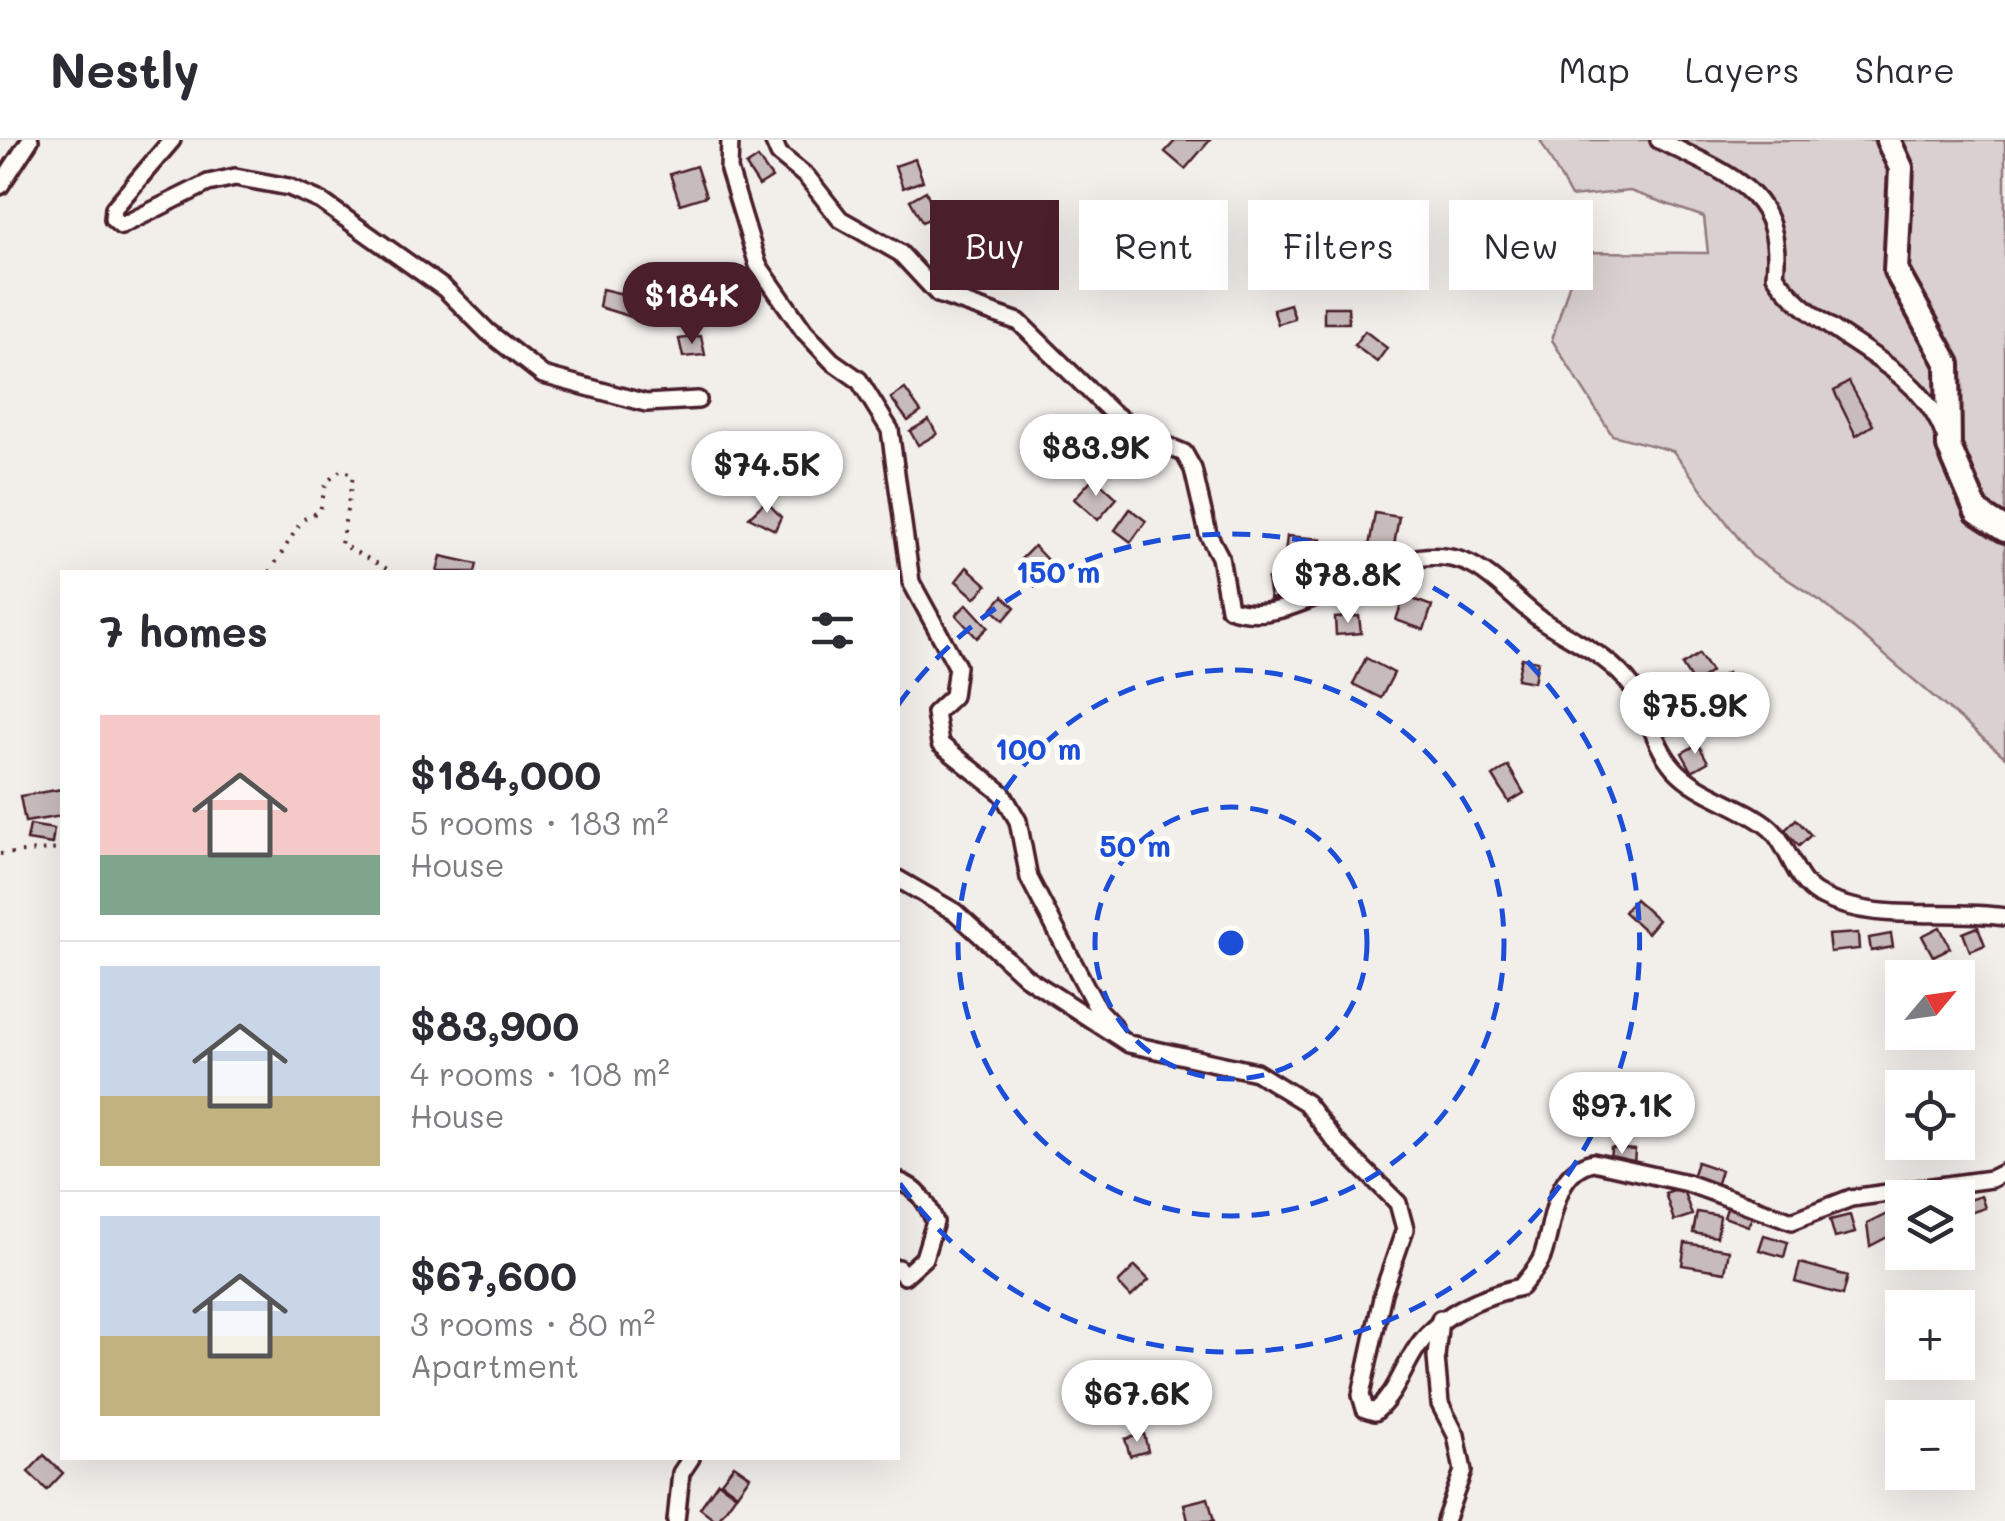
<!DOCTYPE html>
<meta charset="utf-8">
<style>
body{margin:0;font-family:Mali,sans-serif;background:#f7f7f7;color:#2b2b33;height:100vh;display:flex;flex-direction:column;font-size:38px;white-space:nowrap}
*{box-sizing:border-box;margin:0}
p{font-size:32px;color:#7c7c81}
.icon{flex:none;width:55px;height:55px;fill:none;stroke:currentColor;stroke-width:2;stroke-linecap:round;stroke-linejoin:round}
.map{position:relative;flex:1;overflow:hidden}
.side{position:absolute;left:60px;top:430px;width:840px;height:890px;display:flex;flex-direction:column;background:#fff;border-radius:0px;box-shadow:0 10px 40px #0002}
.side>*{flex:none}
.top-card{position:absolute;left:930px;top:60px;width:925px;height:90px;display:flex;gap:20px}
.needle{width:65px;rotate:61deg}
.fabs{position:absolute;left:1885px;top:820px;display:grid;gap:20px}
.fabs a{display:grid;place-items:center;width:90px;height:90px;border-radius:0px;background:#fff;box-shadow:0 10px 40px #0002;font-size:50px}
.price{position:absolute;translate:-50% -85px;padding:0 22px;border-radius:35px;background:#fff;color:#222;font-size:32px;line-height:65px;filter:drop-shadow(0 2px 5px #0008)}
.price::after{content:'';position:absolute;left:50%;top:60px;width:30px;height:22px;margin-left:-15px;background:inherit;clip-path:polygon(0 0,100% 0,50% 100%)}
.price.on{background:#4a1f2b;color:#fff}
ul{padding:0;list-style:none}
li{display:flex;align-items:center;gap:30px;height:250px;padding:0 40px}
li+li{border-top:2px solid #e1e1e2}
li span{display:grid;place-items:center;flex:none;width:280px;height:200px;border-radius:0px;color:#555}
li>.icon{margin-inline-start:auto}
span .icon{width:120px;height:120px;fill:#fffc;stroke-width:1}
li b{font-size:42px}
h2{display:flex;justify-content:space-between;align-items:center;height:120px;padding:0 40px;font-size:42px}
.pill{padding:0 35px;border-radius:0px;background:#fff;box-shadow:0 10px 40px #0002;font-size:35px;line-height:90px}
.pill.on{background:#4a1f2b;color:#fff}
header{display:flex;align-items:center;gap:60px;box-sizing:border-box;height:140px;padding:0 50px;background:#fff;border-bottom:2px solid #e1e1e2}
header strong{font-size:48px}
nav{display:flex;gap:55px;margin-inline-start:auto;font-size:35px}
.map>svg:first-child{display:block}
</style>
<header>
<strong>Nestly</strong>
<nav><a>Map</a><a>Layers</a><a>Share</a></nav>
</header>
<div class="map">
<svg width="2005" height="1381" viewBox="0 0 2005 1381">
<rect width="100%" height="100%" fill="#f2efeb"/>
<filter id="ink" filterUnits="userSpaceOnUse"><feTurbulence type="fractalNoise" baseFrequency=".01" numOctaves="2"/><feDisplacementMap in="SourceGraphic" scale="20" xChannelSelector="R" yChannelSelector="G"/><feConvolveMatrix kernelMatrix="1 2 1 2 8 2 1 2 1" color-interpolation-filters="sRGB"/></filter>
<g filter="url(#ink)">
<!-- green -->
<polygon fill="#d9d0cf" stroke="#92787d" stroke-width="2.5" points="1540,0 2005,0 2005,617 1822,462 1752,416 1673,311 1612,295 1552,200 1579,112 1708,113 1704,77 1630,51 1571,57"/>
<!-- building -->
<g fill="#c8bbbb" stroke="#4a1f2b" stroke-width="2.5">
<polygon points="1176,0 1210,0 1185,29 1165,12"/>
<polygon points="758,18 772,38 759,46 746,26"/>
<polygon points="915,19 923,41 903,48 895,26"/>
<polygon points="696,26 706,56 680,64 670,34"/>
<polygon points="926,51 936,76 922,82 910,60"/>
<polygon points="602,149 636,157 635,178 599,167"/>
<polygon points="693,155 703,176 684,183 674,163"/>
<polygon points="1290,164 1295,179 1278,184 1273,169"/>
<polygon points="1324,167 1348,167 1349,183 1324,183"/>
<polygon points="1365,191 1387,208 1377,222 1354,205"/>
<polygon points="701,196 705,215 683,217 679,199"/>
<polygon points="1849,242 1873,285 1856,296 1834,251"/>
<polygon points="905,249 921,272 908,281 891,258"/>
<polygon points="929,280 937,294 918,305 910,291"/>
<polygon points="1094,337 1117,358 1098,380 1074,359"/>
<polygon points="766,361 781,377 775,390 749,377"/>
<polygon points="1130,369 1146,381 1131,402 1115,390"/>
<polygon points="1375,373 1399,377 1393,411 1369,406"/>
<polygon points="1287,396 1321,399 1318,426 1284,423"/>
<polygon points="1034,406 1048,421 1033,436 1018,422"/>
<polygon points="1357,407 1360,422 1344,425 1341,410"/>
<polygon points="441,416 477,424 475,432 437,432"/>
<polygon points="967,427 987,445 975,458 956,441"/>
<polygon points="1305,434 1307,453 1270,459 1267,439"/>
<polygon points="1003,456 1015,467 1004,480 992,469"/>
<polygon points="1404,456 1432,466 1424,490 1396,480"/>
<polygon points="967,464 988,487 977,498 956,475"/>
<polygon points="1359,476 1361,493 1336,495 1335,478"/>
<polygon points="1699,514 1711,532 1694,544 1682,525"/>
<polygon points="1366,518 1394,533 1381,558 1353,544"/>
<polygon points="1522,518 1538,521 1534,542 1517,539"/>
<polygon points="1727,533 1743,560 1723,573 1706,546"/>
<polygon points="1698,604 1708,622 1692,631 1682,613"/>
<polygon points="1508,626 1524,653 1509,662 1493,636"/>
<polygon points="62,649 62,676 25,682 20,656"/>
<polygon points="1796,679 1811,695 1799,706 1785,690"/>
<polygon points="30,685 54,689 52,704 27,700"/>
<polygon points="1635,759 1658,780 1647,793 1624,772"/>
<polygon points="1940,787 1950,808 1933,816 1922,796"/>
<polygon points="1978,787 1985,805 1970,811 1963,793"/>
<polygon points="1858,793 1859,809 1830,812 1828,795"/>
<polygon points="1891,794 1893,807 1871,811 1869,798"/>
<polygon points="1611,1008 1635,1010 1634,1025 1610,1023"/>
<polygon points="1697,1022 1721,1030 1716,1046 1692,1037"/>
<polygon points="1682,1047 1692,1075 1674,1081 1665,1053"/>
<polygon points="1981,1056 1985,1068 1961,1076 1958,1063"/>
<polygon points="1729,1063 1754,1073 1748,1086 1724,1077"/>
<polygon points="1697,1072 1720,1076 1717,1097 1693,1093"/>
<polygon points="1887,1074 1897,1092 1870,1106 1867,1084"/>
<polygon points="1850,1075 1855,1093 1835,1098 1830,1080"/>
<polygon points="1764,1095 1788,1102 1784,1117 1759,1110"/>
<polygon points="1685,1103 1729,1110 1725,1132 1682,1125"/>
<polygon points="1800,1123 1848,1136 1843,1155 1795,1142"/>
<polygon points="1135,1126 1149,1140 1131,1157 1118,1143"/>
<polygon points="1144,1294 1148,1311 1130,1316 1125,1299"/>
<polygon points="44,1315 63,1333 47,1350 28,1332"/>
<polygon points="734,1325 750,1336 737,1354 721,1342"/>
<polygon points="718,1342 736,1355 717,1381 700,1368"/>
<polygon points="1208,1358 1214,1381 1188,1381 1184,1364"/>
</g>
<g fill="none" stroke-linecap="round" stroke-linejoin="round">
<defs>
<g id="street">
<polyline points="172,0 114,68 113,79 121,86 208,43 235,37 289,47 321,61 445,149 488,192 543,235 646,263 698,260"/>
<polyline points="730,0 729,30 758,125 804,191 832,221 859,240 890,290 911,442 957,526 953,556 935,573 940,604 1002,653 1018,681 1029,738 1098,870 1114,887"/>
<path d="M 773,0 L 779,14 L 807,37 L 840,79 L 900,113 L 938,154 L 1019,182 L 1110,271 L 1146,297 L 1184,313 L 1193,329 L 1208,394 L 1220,417 L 1229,468 C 1302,495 1385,392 1465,422 C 1493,433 1518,464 1543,481 C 1576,503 1609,515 1633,548 C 1649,570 1652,603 1674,628 C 1699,656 1742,664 1770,688 C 1789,705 1794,742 1819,755 C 1874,784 1945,768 2005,777"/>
<path d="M 1659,0 C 1724,33 1785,49 1775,135 C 1819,200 1917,219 1944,294"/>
<polyline points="0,46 30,0"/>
<path d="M 898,739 L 955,772 L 1026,837 L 1129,904 L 1256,932 L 1306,963 L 1335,1001 L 1398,1063 L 1405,1089 L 1383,1153 L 1361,1255 L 1365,1269 L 1375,1272 C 1393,1256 1399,1239 1410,1219 C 1432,1177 1476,1157 1521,1147 C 1528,1137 1540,1126 1543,1114 C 1554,1082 1553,1030 1593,1022 L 1687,1043 L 1792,1081 L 1851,1058 L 1991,1039 L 2005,1032"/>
<path d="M 898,1041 C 918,1048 927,1062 935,1082 L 924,1118 L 904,1136 L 898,1128"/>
<polyline points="1440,1179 1436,1217 1440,1264 1456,1295 1463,1331 1445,1381"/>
<polyline points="676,1381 681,1333 691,1318"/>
</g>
<polyline id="primary" points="1888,0 1901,28 1896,131 1948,224 1949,307 1977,372 2005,390"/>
</defs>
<!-- street casing -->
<use href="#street" stroke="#4a1f2b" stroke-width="22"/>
<!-- primary casing -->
<use href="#primary" stroke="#4a1f2b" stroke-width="30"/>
<!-- path -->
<g stroke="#4a1f2b" stroke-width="4" stroke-dasharray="2.5 8" stroke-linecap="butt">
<polyline points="270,432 302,380 320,371 326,343 342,329 353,336 341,404 393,432"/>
<polyline points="0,714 62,709"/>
</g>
<!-- street -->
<use href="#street" stroke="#fdfcf7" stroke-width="15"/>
<!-- primary -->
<use href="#primary" stroke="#fdfcf7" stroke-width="22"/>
</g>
</g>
<!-- distance rings -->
<g fill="none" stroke="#1d4ed8" stroke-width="5" stroke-dasharray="18 12">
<circle cx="1231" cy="803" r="136"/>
<circle cx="1231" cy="803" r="273"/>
<path d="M898 565A409 409 0 1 1 898 1041"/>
</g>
<circle cx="1231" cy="803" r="15" fill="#1d4ed8" stroke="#fdfcf7" stroke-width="5"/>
<g font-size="30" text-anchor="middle" font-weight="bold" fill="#1d4ed8" stroke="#fdfcf7" stroke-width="10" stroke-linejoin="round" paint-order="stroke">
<text x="1058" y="443">150 m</text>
<text x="1038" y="620">100 m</text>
<text x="1135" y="717">50 m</text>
</g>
</svg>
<div class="fabs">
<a><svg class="needle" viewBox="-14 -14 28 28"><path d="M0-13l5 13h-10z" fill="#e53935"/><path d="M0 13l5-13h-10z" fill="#7c7c81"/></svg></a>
<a><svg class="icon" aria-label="locate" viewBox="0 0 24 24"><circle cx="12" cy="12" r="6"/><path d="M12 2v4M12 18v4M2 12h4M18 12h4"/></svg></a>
<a><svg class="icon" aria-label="layers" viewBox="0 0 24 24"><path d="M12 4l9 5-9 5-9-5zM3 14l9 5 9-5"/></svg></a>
<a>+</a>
<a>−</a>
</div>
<b class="price on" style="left:692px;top:207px">$184K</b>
<b class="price" style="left:1096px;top:359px">$83.9K</b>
<b class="price" style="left:767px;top:376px">$74.5K</b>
<b class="price" style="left:1348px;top:486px">$78.8K</b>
<b class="price" style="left:1695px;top:617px">$75.9K</b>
<b class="price" style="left:1622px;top:1017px">$97.1K</b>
<b class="price" style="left:1137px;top:1305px">$67.6K</b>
<div class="top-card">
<a class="pill on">Buy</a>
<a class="pill">Rent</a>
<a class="pill">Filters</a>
<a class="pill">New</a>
</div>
<section class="side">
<h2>7 homes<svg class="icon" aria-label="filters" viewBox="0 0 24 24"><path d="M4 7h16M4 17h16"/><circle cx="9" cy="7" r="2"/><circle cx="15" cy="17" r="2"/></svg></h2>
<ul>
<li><span style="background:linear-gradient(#f6c9c9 70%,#7fa58c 0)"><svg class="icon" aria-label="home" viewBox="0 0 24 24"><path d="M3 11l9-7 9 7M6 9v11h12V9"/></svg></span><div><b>$184,000</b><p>5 rooms · 183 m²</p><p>House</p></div></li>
<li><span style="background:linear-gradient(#c9d6e8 65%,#c2b280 0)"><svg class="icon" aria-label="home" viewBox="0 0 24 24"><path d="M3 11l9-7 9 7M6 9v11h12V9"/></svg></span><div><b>$83,900</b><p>4 rooms · 108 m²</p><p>House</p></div></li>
<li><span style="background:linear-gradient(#c9d6e8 60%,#c2b280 0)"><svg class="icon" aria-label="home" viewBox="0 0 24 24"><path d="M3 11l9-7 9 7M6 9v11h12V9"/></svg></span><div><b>$67,600</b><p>3 rooms · 80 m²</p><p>Apartment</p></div></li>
</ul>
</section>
</div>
